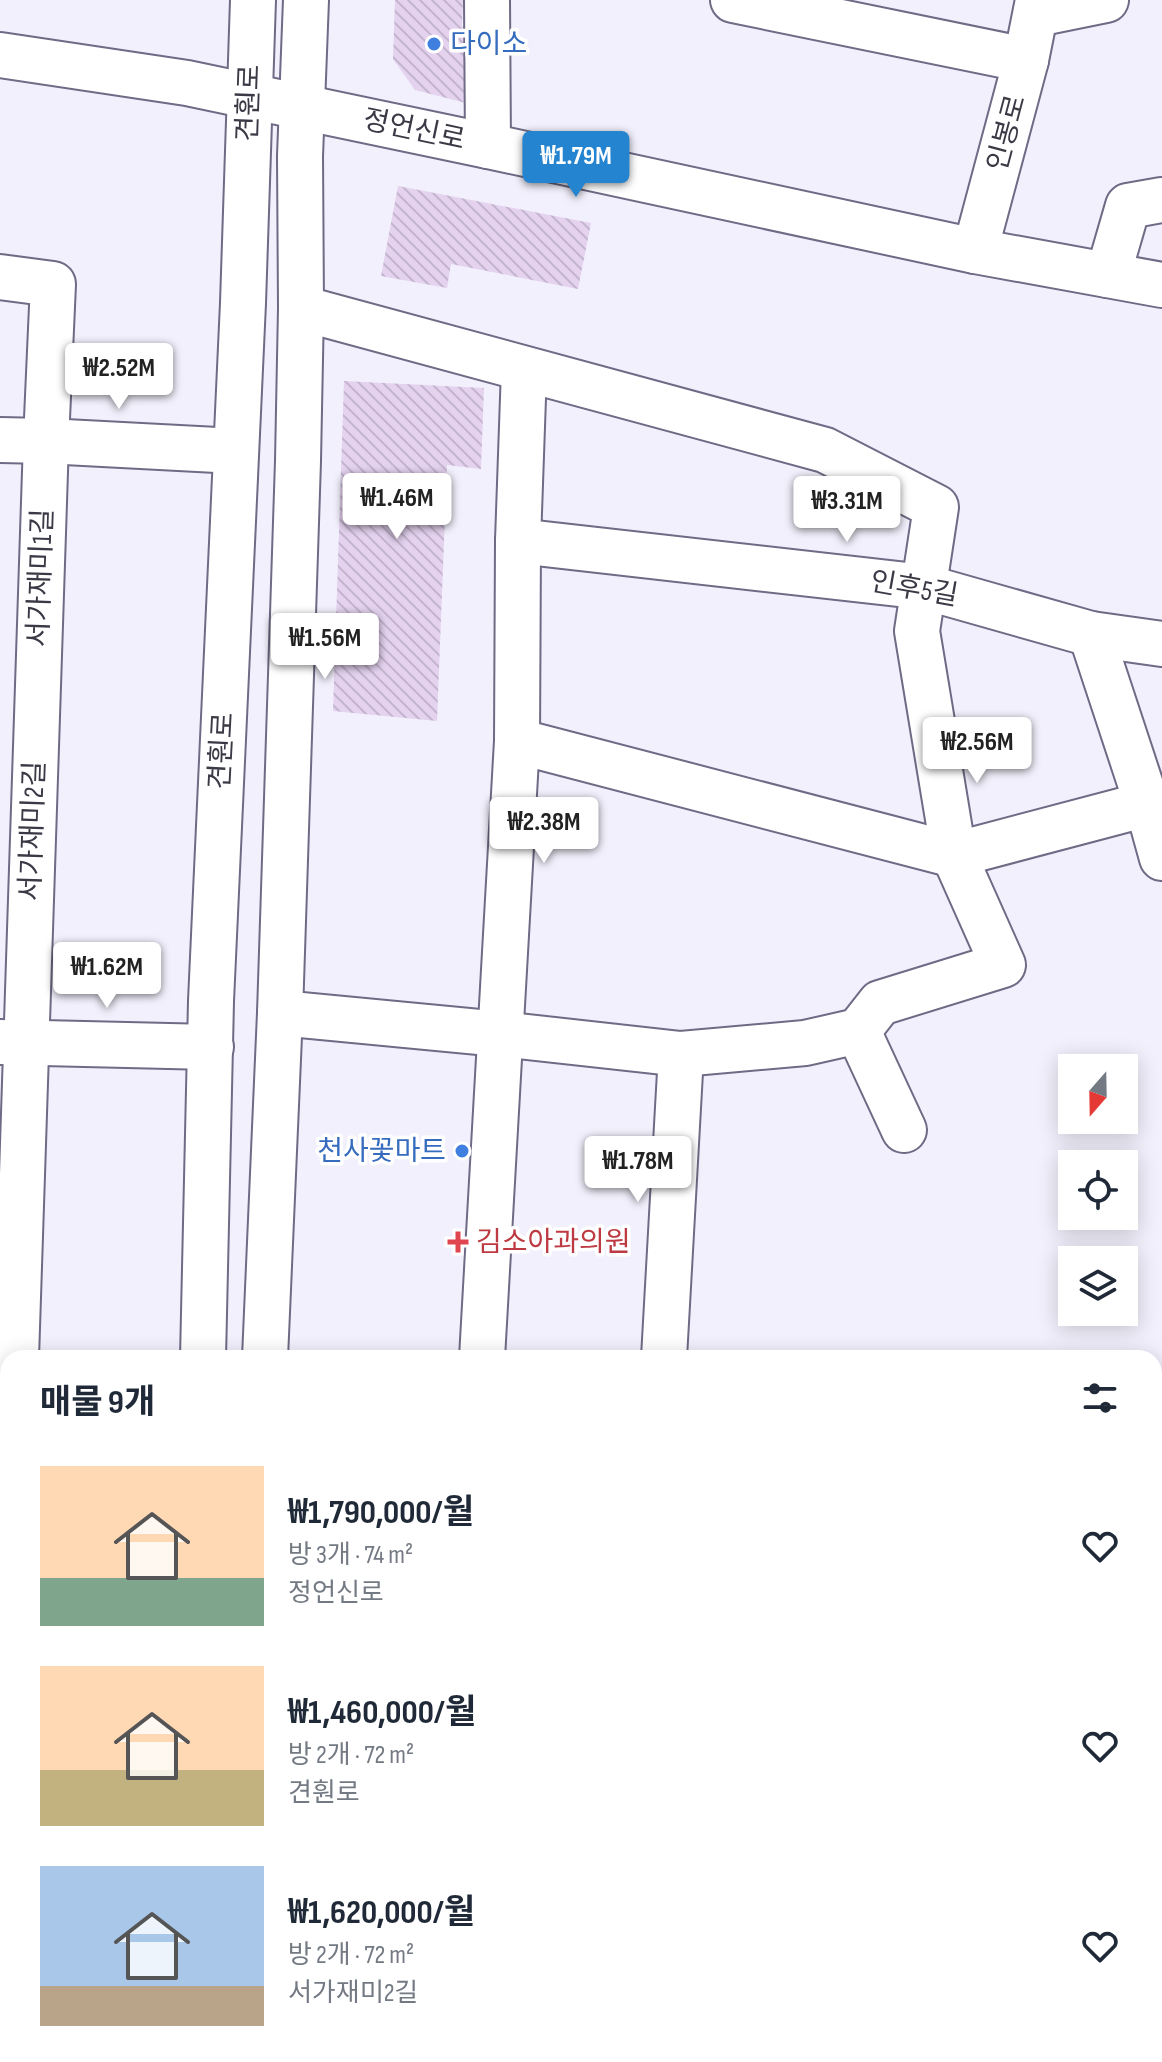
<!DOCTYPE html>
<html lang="ko">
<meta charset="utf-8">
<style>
body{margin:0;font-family:"Sofia Sans Condensed","Noto Sans KR",sans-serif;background:#f2f2f3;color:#1f2937;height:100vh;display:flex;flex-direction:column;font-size:30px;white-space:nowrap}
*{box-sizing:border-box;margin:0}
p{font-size:26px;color:#747a83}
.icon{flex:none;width:44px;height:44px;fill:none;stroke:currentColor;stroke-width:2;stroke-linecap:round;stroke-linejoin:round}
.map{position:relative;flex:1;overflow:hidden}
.details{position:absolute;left:0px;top:1350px;width:1162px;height:712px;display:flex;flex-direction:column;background:#fff;border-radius:24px 24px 0 0;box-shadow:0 4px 20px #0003}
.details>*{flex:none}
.needle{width:52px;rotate:200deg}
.tools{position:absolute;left:1058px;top:1054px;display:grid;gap:16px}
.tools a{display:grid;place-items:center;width:80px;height:80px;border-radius:0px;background:#fff;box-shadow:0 4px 20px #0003;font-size:40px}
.price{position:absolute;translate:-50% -68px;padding:0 18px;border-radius:8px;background:#fff;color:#222;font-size:26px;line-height:52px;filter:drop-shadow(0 2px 4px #0008)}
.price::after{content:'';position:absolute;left:50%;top:48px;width:24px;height:18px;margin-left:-12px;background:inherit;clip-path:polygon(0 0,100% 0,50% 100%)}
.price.current{background:#2484d0;color:#fff}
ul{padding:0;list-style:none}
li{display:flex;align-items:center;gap:24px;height:200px;padding:0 40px}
li span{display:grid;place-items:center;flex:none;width:224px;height:160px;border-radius:0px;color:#555}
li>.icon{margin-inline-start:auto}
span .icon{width:96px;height:96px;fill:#fffc;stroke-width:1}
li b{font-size:34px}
h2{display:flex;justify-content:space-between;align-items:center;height:96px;padding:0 40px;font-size:34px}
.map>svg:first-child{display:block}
</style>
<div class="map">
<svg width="1162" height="2062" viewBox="0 0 1162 2062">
<defs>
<pattern id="building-back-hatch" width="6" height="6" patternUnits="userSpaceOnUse" patternTransform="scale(2)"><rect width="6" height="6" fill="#e4d2ef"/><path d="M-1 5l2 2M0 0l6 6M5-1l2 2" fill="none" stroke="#c4b5ce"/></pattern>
</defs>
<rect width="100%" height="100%" fill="#f2f0fc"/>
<!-- building -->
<g fill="url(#building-back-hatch)">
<polygon points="395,0 463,0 462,26 476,29 470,104 415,90 393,59"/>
<polygon points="398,186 591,223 578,289 451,264 447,288 381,276"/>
<polygon points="344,381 484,388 481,469 447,465 437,721 333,711"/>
<polygon points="26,2054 123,2054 121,2062 26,2062"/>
<polygon points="331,2054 356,2054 357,2062 330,2062"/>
</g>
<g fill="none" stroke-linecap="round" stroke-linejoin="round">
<defs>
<g id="minor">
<polyline points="487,0 488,146"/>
<polyline points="733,0 1026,60"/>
<polyline points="1037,14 1106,0"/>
<polyline points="0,55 187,83 488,146 975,251 1162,285"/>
<polyline points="975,251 1026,60 1038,0"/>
<polyline points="1108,275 1128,206 1162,200"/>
<polyline points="0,277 53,284 46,441 16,1358"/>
<polyline points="0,440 46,441 236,451"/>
<polyline points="518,541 925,587 1091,634 1162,644"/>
<polyline points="1091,634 1147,804 1162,858"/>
<polyline points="517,741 954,855 1147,804"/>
<polyline points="280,1013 500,1034 681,1054 805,1043 858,1031 880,1003 1003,965 954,855 917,631 936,507 825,450 301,308"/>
<polyline points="858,1031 904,1130"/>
<polyline points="0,1042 211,1047"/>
<polyline points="203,1358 211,1001 243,303 253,0"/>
<polyline points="265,1358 280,1013 298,461 301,308 300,156 306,0"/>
<polyline points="482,1358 517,741 518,541 524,369"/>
<polyline points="664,1358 681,1054"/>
<polyline points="1154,1474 1162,1473"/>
<polyline points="0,1671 8,1671"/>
<polyline points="0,1912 8,1806"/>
<polyline points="1154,2008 1162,2009"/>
<polyline points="173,2062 173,2054"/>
<polyline points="228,2062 229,2054"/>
</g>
</defs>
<!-- minor casing -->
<use href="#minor" stroke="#6f6a85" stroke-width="48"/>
<!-- minor -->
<use href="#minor" stroke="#fff" stroke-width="44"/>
</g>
<!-- markers -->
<g fill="#3f7fe0" stroke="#fff" stroke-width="3">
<circle cx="434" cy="44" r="8"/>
<circle cx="462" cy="1151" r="8"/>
</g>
<path fill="#e0444e" stroke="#fff" stroke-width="3" d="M454 1230h8v8h8v8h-8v8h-8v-8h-8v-8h8z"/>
<g text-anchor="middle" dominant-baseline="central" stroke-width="7" stroke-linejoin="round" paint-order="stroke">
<!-- shop labels -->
<g font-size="28" fill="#366cbe" stroke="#fff" text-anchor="start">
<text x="450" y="44">다이소</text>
<text x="446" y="1151" text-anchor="end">천사꽃마트</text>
</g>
<!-- street labels -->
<g font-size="28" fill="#3b3945" stroke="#fff">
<text transform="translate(249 103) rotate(-88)">견훤로</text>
<text transform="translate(414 130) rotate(12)">정언신로</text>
<text transform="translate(1007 133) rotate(-75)">인봉로</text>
<text transform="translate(41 578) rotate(-88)">서가재미1길</text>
<text transform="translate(914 589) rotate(10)">인후5길</text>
<text transform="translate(222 751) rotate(-87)">견훤로</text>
<text transform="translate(33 831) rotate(-88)">서가재미2길</text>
</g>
<!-- health labels -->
<g font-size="28" fill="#be3a42" stroke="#fff" text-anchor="start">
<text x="476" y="1242">김소아과의원</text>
</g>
</g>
</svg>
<div class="tools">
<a><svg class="needle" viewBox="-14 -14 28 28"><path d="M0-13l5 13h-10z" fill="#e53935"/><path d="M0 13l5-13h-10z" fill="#747a83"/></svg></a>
<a><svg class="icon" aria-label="locate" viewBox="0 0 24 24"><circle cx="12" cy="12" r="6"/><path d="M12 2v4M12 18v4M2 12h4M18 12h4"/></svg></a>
<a><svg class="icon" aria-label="layers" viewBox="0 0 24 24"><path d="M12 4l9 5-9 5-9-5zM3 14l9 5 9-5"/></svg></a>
</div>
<b class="price current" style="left:576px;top:199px">₩1.79M</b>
<b class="price" style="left:119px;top:411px">₩2.52M</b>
<b class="price" style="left:397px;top:541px">₩1.46M</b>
<b class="price" style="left:847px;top:544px">₩3.31M</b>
<b class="price" style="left:325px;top:681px">₩1.56M</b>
<b class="price" style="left:977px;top:785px">₩2.56M</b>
<b class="price" style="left:544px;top:865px">₩2.38M</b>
<b class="price" style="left:107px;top:1010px">₩1.62M</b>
<b class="price" style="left:638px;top:1204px">₩1.78M</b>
<section class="details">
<h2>매물 9개<svg class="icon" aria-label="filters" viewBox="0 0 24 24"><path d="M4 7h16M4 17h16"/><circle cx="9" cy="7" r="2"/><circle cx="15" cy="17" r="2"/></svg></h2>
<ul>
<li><span style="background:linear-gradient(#ffd9b3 70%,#7fa58c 0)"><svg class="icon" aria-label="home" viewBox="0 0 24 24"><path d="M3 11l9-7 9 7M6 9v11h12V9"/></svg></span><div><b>₩1,790,000/월</b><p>방 3개 · 74 m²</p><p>정언신로</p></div><svg class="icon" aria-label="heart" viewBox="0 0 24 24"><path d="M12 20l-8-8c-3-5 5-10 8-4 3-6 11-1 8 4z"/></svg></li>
<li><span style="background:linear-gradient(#ffd9b3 65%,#c2b280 0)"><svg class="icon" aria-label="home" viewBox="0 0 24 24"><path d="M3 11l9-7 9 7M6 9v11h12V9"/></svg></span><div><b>₩1,460,000/월</b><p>방 2개 · 72 m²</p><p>견훤로</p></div><svg class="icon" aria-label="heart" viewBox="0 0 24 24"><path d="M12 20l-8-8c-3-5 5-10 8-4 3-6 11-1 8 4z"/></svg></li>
<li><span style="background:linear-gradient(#a9c7e8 75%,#b9a48a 0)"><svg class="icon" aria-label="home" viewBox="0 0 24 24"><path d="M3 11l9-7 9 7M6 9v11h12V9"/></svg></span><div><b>₩1,620,000/월</b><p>방 2개 · 72 m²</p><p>서가재미2길</p></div><svg class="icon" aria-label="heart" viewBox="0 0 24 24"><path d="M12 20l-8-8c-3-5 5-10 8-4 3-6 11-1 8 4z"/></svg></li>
</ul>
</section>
</div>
